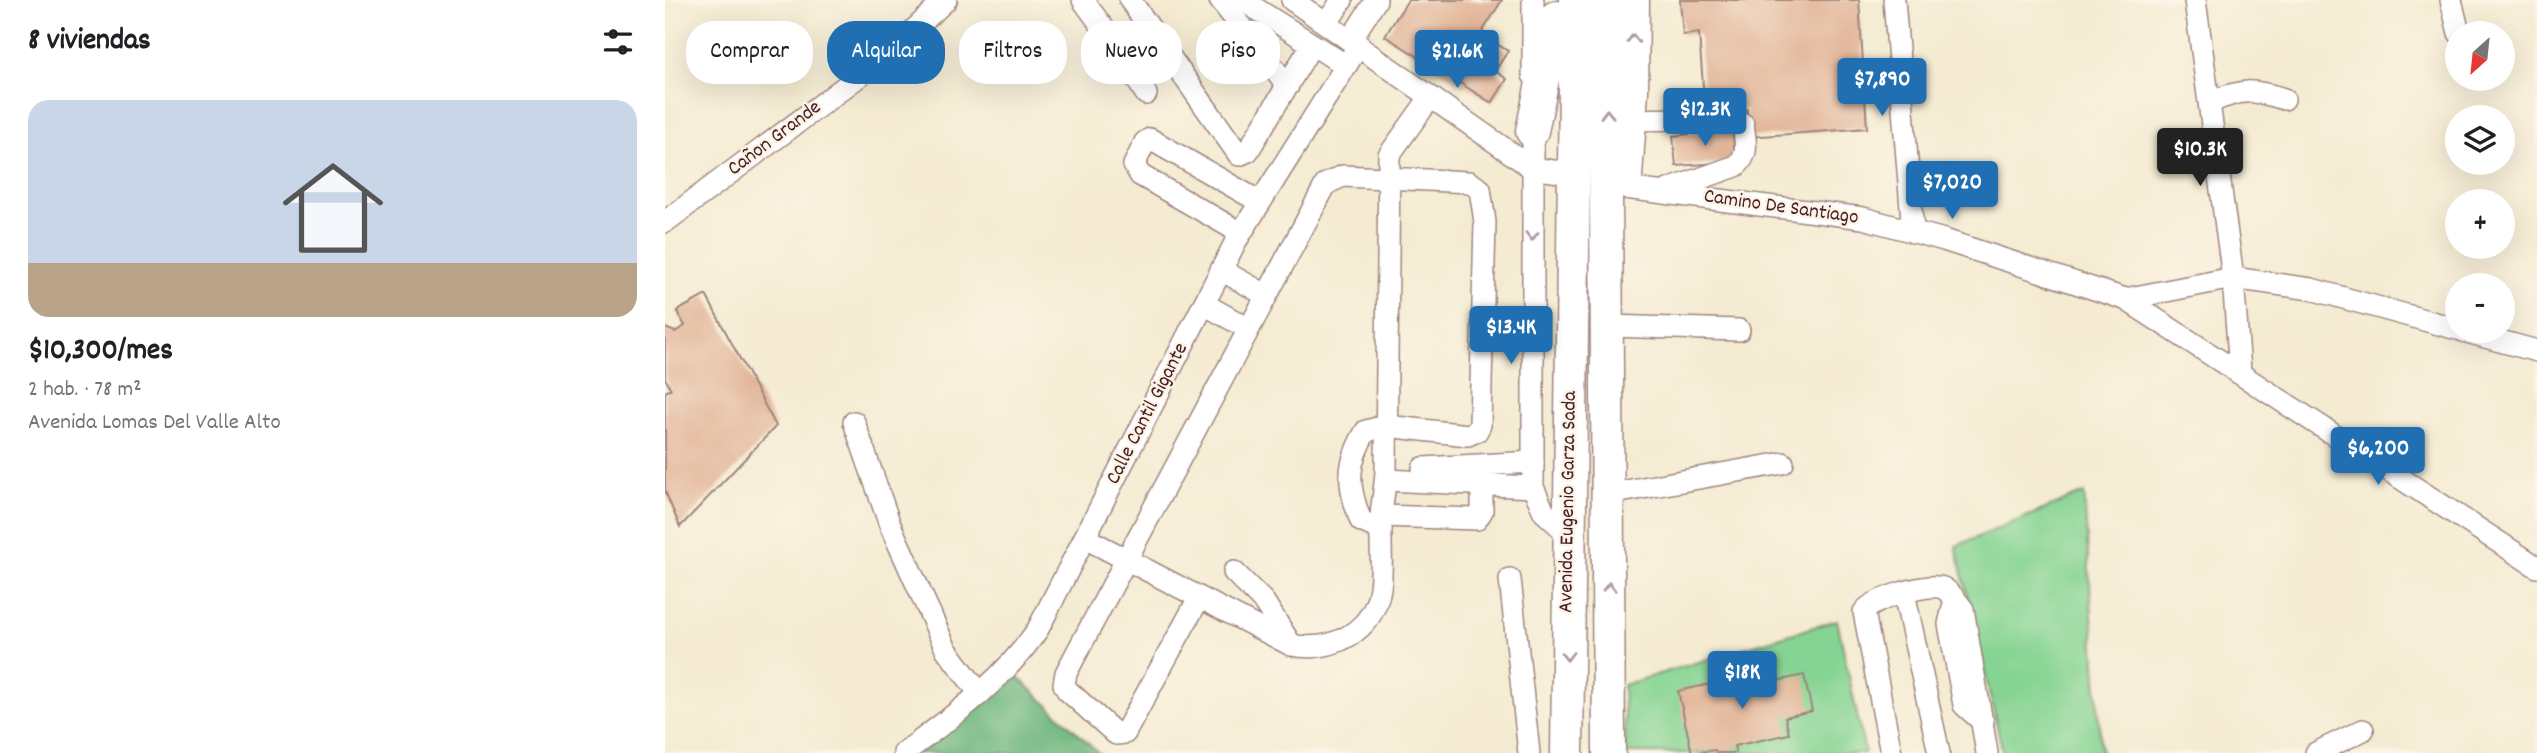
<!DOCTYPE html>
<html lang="es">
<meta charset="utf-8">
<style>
body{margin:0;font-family:Dekko,sans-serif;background:#f2f2f2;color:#202124;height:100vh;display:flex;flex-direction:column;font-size:26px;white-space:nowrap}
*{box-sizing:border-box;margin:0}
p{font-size:23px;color:#757577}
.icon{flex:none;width:38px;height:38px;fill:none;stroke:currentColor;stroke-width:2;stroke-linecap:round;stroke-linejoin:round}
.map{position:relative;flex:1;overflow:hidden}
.sheet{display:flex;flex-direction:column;background:#fff;width:665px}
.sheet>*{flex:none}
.guide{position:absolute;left:21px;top:21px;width:665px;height:63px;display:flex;gap:14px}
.needle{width:46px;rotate:207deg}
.tools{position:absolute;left:1780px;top:21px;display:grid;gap:14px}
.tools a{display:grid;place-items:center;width:70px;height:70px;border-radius:50%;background:#fff;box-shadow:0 7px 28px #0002;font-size:35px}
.price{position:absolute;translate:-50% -60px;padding:0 16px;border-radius:7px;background:#1f6fb2;color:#fff;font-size:23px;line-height:46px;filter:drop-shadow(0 2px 4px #0008)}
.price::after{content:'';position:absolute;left:50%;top:42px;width:21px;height:16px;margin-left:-10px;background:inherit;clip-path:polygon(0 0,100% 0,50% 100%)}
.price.current{background:#222;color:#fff}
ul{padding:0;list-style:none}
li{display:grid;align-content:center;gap:14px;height:371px;padding:0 28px}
li span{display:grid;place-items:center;height:217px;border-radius:21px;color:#555}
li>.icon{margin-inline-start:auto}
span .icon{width:126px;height:126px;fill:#fffc;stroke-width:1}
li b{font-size:30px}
h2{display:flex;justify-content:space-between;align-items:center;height:84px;padding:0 28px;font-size:30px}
.pill{padding:0 24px;border-radius:28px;background:#fff;box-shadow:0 7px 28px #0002;font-size:24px;line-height:63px}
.pill.current{background:#1f6fb2;color:#fff}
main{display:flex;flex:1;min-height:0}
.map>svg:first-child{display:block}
</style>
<main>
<section class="sheet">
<h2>8 viviendas<svg class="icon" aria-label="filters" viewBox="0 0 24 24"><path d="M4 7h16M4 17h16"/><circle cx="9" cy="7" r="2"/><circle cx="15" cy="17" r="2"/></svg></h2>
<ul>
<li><span style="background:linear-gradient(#c9d6e8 75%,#b9a48a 0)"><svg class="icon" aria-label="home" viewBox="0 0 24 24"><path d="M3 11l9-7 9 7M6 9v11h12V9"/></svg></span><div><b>$10,300/mes</b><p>2 hab. · 78 m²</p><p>Avenida Lomas Del Valle Alto</p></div></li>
</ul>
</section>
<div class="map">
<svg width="1872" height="753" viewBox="0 0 1872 753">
<rect width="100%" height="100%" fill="#fcf5e5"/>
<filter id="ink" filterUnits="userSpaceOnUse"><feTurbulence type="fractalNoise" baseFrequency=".0143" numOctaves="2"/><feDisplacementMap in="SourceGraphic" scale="14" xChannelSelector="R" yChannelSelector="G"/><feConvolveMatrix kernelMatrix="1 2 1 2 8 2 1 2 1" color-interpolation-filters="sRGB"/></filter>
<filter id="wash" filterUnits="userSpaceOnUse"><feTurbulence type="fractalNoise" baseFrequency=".00686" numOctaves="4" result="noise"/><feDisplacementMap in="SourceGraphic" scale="28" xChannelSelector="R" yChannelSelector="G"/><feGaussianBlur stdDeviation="1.57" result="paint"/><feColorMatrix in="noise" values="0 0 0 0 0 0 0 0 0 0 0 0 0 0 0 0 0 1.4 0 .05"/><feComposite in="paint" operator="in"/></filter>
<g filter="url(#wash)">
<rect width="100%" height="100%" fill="#f4ebd2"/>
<!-- green -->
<g fill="#86d493" stroke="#687a5f" stroke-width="2">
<polygon points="1419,493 1436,753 1338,753 1291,546"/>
<polygon points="1172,620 1200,753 961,753 958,685"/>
</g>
<!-- forest -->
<polygon fill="#6cb67d" stroke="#5b6a54" stroke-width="2" points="353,677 434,753 251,753"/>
<g id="blocks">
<!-- building -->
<g fill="#e1b396">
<polygon points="743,0 837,0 816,34 843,51 830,71 842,79 827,103 720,36"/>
<polygon points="1015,0 1194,0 1202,128 1084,137 1082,109 1040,112 1034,33 1018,35"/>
<polygon points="1067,129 1071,162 1011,166 1008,136"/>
<polygon points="41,295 111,426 15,527 0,491 0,392 6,389 0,378 0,328 10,332 20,326 12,311"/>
<polygon points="1110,670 1112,681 1139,675 1147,711 1120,717 1124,734 1069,746 1071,753 1051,753 1050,750 1027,753 1013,691"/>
</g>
</g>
</g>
<g filter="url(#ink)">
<use href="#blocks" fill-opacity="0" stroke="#9f857e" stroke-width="2"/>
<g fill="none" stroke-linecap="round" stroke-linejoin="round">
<defs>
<g id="minor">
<polyline points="418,0 450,44 481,94"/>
<polyline points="465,0 574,155 583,151 646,46"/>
<polyline points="555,0 623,86"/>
<polyline points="577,0 680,65"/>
<polyline points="627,0 867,168 895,172"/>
<polyline points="868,0 868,75"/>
<polyline points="1229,0 1248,232"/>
<polyline points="1530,0 1568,278 1575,371"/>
<polyline points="1786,0 1794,33"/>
<polyline points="662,23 677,0"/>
<polyline points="686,39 711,0"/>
<path d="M 1546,102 C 1577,89 1587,89 1619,99"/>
<polyline points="868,118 868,487 879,512 902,533"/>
<path d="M 965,120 L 1067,118 L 1078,124 C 1080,141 1085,154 1071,166 L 1003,190"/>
<polyline points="960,188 1198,218 1279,240 1460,299 1872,567"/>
<polyline points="0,222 222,55 281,0"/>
<polyline points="576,233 475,175 469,165 480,142 485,139 595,202"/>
<polyline points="556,270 601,295"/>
<polyline points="1460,299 1568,278 1646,289 1792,329"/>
<polyline points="539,304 582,328"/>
<polyline points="944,326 1074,330"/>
<polyline points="1798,331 1872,351"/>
<polyline points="189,422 225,525 281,649 315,694"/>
<polyline points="758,468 868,462"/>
<polyline points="721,480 868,487"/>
<polyline points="944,494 1118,463"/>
<polyline points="716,516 812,519 817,511 817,484"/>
<path d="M 420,538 L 626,645 C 667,653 709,632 715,588 C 718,565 715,540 716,517 C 717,500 721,484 721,468 L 724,155 L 765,98"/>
<polyline points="569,572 599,602 625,643"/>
<polyline points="845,579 864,753"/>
<polyline points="1239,593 1274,753"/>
<path d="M 534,598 L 460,733 L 451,734 L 402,690 L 399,684 L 401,673 L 661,184 L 678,176 L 804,182 L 815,189 L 820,222 L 815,425 L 812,431 L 803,435 L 721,426 L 701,431 C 681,464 682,486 696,521 L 716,530"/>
<polyline points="1290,600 1284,624 1299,705 1318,722"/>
<path d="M 239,753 C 288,716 338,681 373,629 L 571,241 L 694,45"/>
<path d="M 1226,753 L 1199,612 C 1207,599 1264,582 1278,588 C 1286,592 1292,602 1298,609 L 1322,753"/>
<polyline points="1651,753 1698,730"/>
</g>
<g id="highway">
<polyline points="940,0 944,753"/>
<polyline points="867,131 891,17"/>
<polyline points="961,176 967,91 968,0"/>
<polyline points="902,753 911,0"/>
</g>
</defs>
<!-- minor casing -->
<use href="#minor" stroke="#9f857e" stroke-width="24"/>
<!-- highway casing -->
<use href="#highway" stroke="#9f857e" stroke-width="35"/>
<!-- minor -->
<use href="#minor" stroke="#fff" stroke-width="21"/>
<!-- highway -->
<use href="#highway" stroke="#fff" stroke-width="32"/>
</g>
<!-- one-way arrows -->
<defs><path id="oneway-chevron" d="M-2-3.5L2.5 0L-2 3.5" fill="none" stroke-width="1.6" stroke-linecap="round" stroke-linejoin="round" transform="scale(1.75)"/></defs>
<g stroke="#ae9aa0">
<use href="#oneway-chevron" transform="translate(968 39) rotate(-90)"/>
<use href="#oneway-chevron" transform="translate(942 114) rotate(-91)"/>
<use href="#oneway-chevron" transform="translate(867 236) rotate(90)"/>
<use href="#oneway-chevron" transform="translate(944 587) rotate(-90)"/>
<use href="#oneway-chevron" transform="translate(902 656) rotate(90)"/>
</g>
</g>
<g text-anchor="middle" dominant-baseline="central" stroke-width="5" stroke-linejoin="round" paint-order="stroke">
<!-- street labels -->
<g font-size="21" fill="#4a1f2b" stroke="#fcf5e5">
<text transform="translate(110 139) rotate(-37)">Cañon Grande</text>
<text transform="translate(1116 208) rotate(8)">Camino De Santiago</text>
<text transform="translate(483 414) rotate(-63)">Calle Cantil Gigante</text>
<text transform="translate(904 502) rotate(-89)">Avenida Eugenio Garza Sada</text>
</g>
</g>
</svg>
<div class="tools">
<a><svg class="needle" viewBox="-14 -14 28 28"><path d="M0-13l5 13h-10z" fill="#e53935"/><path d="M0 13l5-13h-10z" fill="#757577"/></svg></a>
<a><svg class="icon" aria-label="layers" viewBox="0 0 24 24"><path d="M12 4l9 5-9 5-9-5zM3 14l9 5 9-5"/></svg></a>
<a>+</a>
<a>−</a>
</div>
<b class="price" style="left:792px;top:90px">$21.6K</b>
<b class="price" style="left:1217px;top:118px">$7,890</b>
<b class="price" style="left:1040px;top:148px">$12.3K</b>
<b class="price current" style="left:1535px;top:188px">$10.3K</b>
<b class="price" style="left:1287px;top:221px">$7,020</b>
<b class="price" style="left:846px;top:366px">$13.4K</b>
<b class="price" style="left:1713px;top:487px">$6,200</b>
<b class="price" style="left:1077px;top:711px">$18K</b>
<div class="guide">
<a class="pill">Comprar</a>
<a class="pill current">Alquilar</a>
<a class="pill">Filtros</a>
<a class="pill">Nuevo</a>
<a class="pill">Piso</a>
</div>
</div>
</main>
